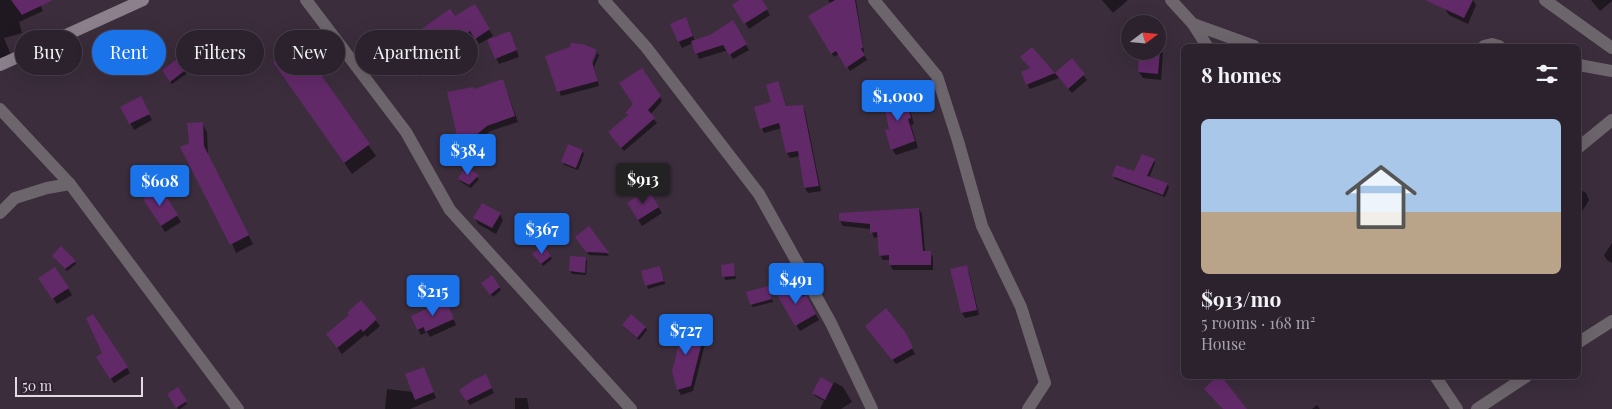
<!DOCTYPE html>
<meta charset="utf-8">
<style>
body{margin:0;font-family:"Playfair Display",serif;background:#382f39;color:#f1f3f6;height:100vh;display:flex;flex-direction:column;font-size:19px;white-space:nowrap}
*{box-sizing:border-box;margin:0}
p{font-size:16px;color:#a6a4aa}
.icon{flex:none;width:28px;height:28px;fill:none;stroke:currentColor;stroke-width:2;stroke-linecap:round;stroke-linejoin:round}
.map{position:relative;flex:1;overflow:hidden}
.panel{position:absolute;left:1181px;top:44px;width:400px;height:335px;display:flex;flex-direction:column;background:#2c222d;border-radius:8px;box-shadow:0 5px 20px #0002,0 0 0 1px #483f49}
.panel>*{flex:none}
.banner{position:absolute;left:15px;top:30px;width:475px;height:45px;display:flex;gap:10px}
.needle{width:32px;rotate:74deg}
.buttons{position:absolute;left:1121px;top:15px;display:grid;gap:10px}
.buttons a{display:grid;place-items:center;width:45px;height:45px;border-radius:50%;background:#2c222d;box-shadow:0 5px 20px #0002,0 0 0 1px #483f49;font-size:25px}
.scale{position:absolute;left:15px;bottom:12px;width:128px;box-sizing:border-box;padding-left:5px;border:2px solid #e3dae4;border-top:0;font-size:14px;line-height:18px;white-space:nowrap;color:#e3dae4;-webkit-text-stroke:4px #302332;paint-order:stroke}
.price{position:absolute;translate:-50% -42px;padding:0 11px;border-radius:5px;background:#1a73e8;color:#fff;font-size:16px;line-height:32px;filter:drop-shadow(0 1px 2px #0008)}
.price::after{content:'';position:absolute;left:50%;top:30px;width:15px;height:11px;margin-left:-8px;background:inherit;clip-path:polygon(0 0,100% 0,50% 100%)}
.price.current{background:#222;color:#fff}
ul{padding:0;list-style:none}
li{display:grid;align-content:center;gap:10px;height:265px;padding:0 20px}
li+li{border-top:1px solid #483f49}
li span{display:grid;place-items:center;height:155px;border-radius:8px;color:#555}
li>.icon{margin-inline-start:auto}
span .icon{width:90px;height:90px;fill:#fffc;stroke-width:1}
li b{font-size:21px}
h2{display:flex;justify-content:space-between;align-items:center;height:60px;padding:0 20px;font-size:21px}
.chip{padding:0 18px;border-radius:22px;background:#2c222d;box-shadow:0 5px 20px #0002,0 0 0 1px #483f49;font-size:18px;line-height:45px}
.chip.current{background:#1a73e8;color:#fff}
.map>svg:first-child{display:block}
</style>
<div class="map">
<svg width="1612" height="409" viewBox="0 0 1612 409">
<rect width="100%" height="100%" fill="#3b2d3c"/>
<!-- shadow -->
<g fill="#0007">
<polygon points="0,0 38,0 43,11 19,22 22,33 4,38 11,55 0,58"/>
<polygon points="742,0 761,0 770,15 749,29 734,5"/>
<polygon points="828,0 856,0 864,52 863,53 867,60 850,71 839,54 834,57 810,16 831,4"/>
<polygon points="1102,0 1128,0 1113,13"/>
<polygon points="1449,0 1473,0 1476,5 1468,24 1449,15 1445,9"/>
<polygon points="1591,0 1612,0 1612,1 1600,11"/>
<polygon points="475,6 493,36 479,44 475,36 427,68 420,77 400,48 415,35 454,18"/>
<polygon points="733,22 749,50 733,59 728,50 699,59 693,43 682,48 679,42 689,25 695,41 710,36"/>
<polygon points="513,39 519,57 499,64 496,58"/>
<polygon points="299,46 376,156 352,174 275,63"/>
<polygon points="1158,46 1160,47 1163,53 1161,80 1143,78 1139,72 1158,51"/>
<polygon points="1032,49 1055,74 1072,60 1087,80 1072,93 1059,78 1030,89 1027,84 1031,69 1022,58"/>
<polygon points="596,51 597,53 595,53 589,67 591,68 597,53 599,55 594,67 599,86 561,96 547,57"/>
<polygon points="180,59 189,72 172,84 163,70"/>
<polygon points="777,83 787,107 802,106 805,111 821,191 808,193 805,188 800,156 790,158 787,153 782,128 764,133 762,128 773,103"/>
<polygon points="505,86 518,122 490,131 473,146 462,145 459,140 474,90"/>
<polygon points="660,96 662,101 650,115 657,123 624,151 610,133 628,116 626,113 634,104"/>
<polygon points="905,96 908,102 914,124 911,125 918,148 896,155 892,149 891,130"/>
<polygon points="140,98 152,120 134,130 122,107"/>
<polygon points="202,124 207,132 208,156 253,244 236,253 190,143"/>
<polygon points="582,151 584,154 578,170 564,165 563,162"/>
<polygon points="1154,160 1155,163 1149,178 1167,184 1169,187 1165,197 1115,179 1114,176 1135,173"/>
<polygon points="465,168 479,179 471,188 461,182 459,179"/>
<polygon points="159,189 181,222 165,232 148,205"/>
<polygon points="1579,189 1586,193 1589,200 1579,216"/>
<polygon points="648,191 662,213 642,226 628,203"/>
<polygon points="919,209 922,214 925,253 930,252 933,258 933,270 893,270 890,265 890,260 883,260 880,255 879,237 874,238 871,229 843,226 840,221"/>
<polygon points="500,214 503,220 496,234 478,224 475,218"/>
<polygon points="589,228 609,256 589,255 578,240"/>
<polygon points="1612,243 1612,263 1607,260 1604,255"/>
<polygon points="550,256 552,259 543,266 536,257"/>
<polygon points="571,257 585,258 587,261 586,275 572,274 570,271"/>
<polygon points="55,259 75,261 76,264 67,271"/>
<polygon points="733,264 736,279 725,280 722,266"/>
<polygon points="660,267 665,284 648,289 643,272"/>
<polygon points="966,267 969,272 979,315 965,318 962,313 958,293"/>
<polygon points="55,268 72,295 57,304 43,284"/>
<polygon points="485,286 499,287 501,290 493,297"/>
<polygon points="800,287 819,320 800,331 778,294"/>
<polygon points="770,291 773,302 753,307 751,305"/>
<polygon points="361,302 380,326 367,337 365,335 342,354 327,334 350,316"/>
<polygon points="448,307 456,325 430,337 427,332 421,335 418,329"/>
<polygon points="623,326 645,327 647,330 639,340"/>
<polygon points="866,326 908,340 915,354 896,364"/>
<polygon points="704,332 707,336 693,391 681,395 678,390 679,346 666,338 664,335"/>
<polygon points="100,362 127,368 130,373 114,383"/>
<polygon points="426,374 436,398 410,409 385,409 387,389 413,392"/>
<polygon points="821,379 833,385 834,382 843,387 852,402 841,409 820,409 824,401 815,396 814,393"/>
<polygon points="488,381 494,393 470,405 461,391"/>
<polygon points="177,388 187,404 180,409 178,409 169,394"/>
<polygon points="515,398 527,398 529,409 515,409"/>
<polygon points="1317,405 1320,409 1312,409"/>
</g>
<!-- building -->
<g fill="#622969">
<polygon points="11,0 53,0 22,15"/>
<polygon points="739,0 762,0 768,9 744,24 732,5"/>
<polygon points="835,0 855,0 863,47 861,49 865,55 846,68 836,51 831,54 808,16"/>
<polygon points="1425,0 1473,0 1464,18"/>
<polygon points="475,4 490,29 475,39 470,31 424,62 416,72 395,42 413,29 416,33 450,9 455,16"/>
<polygon points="686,17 693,36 678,42 670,24"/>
<polygon points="733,20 747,44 729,55 723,45 695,54 691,41 710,35"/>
<polygon points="510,31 517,50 495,59 487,40"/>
<polygon points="571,43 583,44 597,50 592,62 598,81 557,92 545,56 570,47"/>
<polygon points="299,44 370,144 344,163 273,62"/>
<polygon points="1032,47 1055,73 1072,58 1085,74 1068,89 1055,73 1026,85 1021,72 1030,68 1020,57"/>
<polygon points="1139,51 1160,51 1158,74 1138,72"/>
<polygon points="180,57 188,68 170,82 162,70"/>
<polygon points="642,68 661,96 648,110 655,118 621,148 608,132 628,115 625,113 633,104 619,83"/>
<polygon points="503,79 515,116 487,126 469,141 458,140 447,92 473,87 474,89"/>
<polygon points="778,81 786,106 803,105 819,186 804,188 798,151 786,153 779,123 760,129 754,107 771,102 766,85"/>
<polygon points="905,95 911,118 908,119 915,141 891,150 885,130 889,129 883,100"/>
<polygon points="141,96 150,114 129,124 120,107"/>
<polygon points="203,122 204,146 249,235 230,245 180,147 189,143 187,123"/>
<polygon points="568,144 583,150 576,168 561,162"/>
<polygon points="1142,154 1155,159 1147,176 1168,183 1163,195 1112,176 1116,165 1134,171"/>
<polygon points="465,167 479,175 469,185 458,179"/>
<polygon points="160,187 178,215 161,226 143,199"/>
<polygon points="648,189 659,207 638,220 627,203"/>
<polygon points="482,203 501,213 492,228 473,218"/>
<polygon points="919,208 923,251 931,251 931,265 889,265 889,255 879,256 877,232 870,233 870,224 839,221 839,213"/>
<polygon points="589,226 609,253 586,252 575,237"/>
<polygon points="543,245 551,256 541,264 532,254"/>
<polygon points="61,246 76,261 65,269 52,256"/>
<polygon points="570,256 586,257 585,273 569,271"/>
<polygon points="734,263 735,276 722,277 721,265"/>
<polygon points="967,265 977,310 961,313 950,269"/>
<polygon points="660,266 664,281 645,286 641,271"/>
<polygon points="55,267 69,288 52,299 38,278"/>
<polygon points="492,275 500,287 490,295 481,283"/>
<polygon points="769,286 772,299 750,305 746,292"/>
<polygon points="800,286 803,297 806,295 816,314 795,326 776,293"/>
<polygon points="361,300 377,319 363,332 361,329 337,348 326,334 349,315 347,313"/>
<polygon points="446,300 454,319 425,332 424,327 417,330 411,316"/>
<polygon points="886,308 906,333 913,348 892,360 865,326"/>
<polygon points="93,314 128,367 110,379 96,357 102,353 86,318"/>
<polygon points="631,314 646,327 637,338 622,325"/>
<polygon points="705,330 691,386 677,390 672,371 679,344 662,334"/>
<polygon points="424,367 434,392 415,400 405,374"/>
<polygon points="486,374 492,388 466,401 459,390 472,381"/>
<polygon points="1217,376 1221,376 1247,409 1223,409 1204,389"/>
<polygon points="821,377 833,384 825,400 812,393"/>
<polygon points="178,387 187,401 176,408 167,394"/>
</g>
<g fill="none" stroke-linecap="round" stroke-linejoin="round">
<!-- street -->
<g stroke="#6c656c" stroke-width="12">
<polyline points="306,0 406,132 450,210 631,409"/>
<polyline points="604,0 646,47 759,194 831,323 872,409"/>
<polyline points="874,0 937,76 958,141 982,226 1021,307 1045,383 1028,409"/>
<polyline points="1171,0 1193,24 1207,46"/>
<polyline points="1545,0 1612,48"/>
<polyline points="1193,24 1254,46"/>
<polyline points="1484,46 1492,44 1499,46"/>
<polyline points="1579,65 1612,71"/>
<polyline points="0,109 70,184 238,409"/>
<polyline points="1579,147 1612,120"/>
<polyline points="0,213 15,198 47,188 70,184"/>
<polyline points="1579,342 1612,321"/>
<polyline points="1435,376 1457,409"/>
<polyline points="1477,409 1527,376"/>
</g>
<!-- secondary -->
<polyline stroke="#8b808c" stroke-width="12" points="0,65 143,0"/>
</g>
</svg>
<div class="buttons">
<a><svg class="needle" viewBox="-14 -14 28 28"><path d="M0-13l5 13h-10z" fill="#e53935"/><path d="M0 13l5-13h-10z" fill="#a6a4aa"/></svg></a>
</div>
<div class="scale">50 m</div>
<b class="price" style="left:898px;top:122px">$1,000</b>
<b class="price" style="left:468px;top:176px">$384</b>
<b class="price current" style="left:643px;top:205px">$913</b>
<b class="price" style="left:160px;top:207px">$608</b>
<b class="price" style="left:542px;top:255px">$367</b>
<b class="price" style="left:796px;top:305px">$491</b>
<b class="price" style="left:433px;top:317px">$215</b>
<b class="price" style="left:686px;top:356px">$727</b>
<div class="banner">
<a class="chip">Buy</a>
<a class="chip current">Rent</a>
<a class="chip">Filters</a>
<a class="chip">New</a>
<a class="chip">Apartment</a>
</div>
<section class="panel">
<h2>8 homes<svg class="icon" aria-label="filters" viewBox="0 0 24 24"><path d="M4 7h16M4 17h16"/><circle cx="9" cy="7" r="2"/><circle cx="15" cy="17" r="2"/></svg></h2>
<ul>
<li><span style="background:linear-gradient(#a9c7e8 60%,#b9a48a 0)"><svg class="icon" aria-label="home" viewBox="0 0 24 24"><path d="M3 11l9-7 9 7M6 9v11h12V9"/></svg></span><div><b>$913/mo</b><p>5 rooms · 168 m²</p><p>House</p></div></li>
</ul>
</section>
</div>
